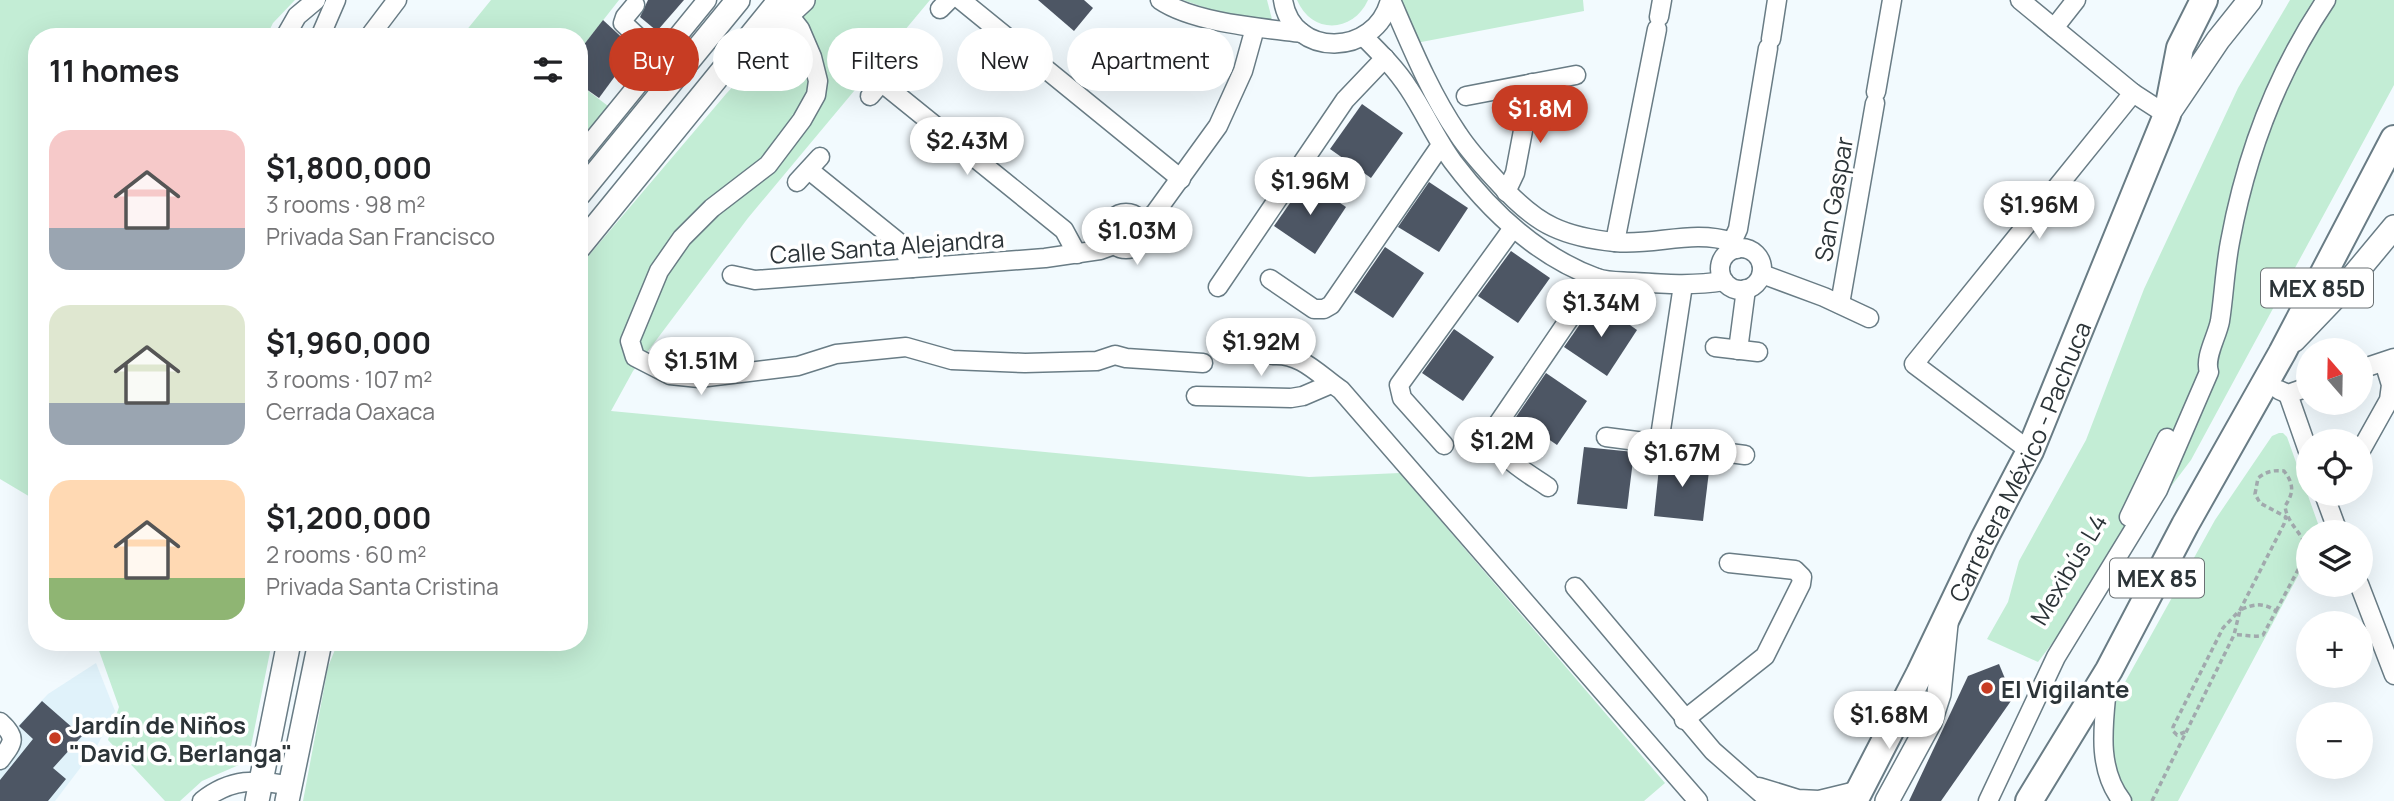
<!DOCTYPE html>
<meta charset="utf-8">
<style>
body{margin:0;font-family:Manrope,sans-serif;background:#f6f6f6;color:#202124;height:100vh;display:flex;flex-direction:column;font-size:26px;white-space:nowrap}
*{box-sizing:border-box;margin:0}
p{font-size:23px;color:#757577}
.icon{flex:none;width:38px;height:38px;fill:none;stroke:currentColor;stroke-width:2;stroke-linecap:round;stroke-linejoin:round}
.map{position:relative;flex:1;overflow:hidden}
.details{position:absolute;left:28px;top:28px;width:560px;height:623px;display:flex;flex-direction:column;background:#fff;border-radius:28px;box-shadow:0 7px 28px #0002}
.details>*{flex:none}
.guide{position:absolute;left:609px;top:28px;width:665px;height:63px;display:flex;gap:14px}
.needle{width:46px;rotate:340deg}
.buttons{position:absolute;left:2296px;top:338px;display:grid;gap:14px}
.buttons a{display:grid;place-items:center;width:77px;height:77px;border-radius:50%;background:#fff;box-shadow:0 7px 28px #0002;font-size:35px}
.price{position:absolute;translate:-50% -60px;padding:0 16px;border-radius:24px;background:#fff;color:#222;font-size:23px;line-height:46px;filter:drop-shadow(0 2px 4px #0008)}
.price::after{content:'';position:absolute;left:50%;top:42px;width:21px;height:16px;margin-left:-10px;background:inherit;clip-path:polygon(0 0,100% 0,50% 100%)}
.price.on{background:#c73c23;color:#fff}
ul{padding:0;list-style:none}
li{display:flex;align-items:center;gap:21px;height:175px;padding:0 21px}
li span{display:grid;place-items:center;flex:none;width:196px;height:140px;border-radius:21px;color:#555}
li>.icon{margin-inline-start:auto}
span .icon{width:84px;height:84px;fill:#fffc;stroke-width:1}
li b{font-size:30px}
h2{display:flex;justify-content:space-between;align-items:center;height:84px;padding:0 21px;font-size:30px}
.chip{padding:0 24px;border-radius:32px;background:#fff;box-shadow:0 7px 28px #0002;font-size:24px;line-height:63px}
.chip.on{background:#c73c23;color:#fff}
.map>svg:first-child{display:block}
</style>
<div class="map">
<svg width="2394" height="801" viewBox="0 0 2394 801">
<rect width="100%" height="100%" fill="#f2fafe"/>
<!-- built -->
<polygon fill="#e0f2fa" points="96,663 115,711 97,746 55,801 0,801 0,758 14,730 48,694"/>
<!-- green -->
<g fill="#c3edd5">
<polygon points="0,0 295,0 273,23 266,37 37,37 37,501 0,479"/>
<polygon points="491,0 619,0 579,51 579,37 461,37"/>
<polygon points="813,0 930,0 748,218 633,371 611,411 1309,477 1400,473 1665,783 1644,801 303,801 328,667 338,642 579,642 579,267 726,94"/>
<polygon points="1183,0 1267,0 1273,23 1215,11"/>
<path d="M 1297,0 L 1368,0 C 1353,33 1312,35 1297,0 Z"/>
<polygon points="1398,0 1583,0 1584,11 1416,43"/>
<polygon points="2290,0 2394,0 2394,85 2191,460 2038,662 1987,639 2008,602 2019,561 2086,440 2144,289 2238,88"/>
<polygon points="579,84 608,106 579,143"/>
<polygon points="2279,433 2283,433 2287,437 2321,532 2308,532 2308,557 2178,801 2127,801 2116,786 2105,729 2109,711 2215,520 2272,436"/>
<polygon points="96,642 272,642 248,761 202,781 180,801 165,801 108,740 119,707"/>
</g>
<!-- building -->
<g fill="#4d5664">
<polygon points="648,0 684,0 657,31 640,17"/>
<polygon points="1038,0 1084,0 1093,8 1074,31"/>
<polygon points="603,20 629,44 632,53 599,98 579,84 579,51"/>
<polygon points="1362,104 1403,133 1371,178 1330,149"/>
<polygon points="1306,180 1346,207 1315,254 1274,226"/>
<polygon points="1429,182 1468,208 1439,252 1398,227"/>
<polygon points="1385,247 1424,273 1393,318 1354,292"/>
<polygon points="1511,251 1550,278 1518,323 1478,296"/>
<polygon points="1596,301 1637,330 1607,376 1564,347"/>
<polygon points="1454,329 1494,357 1463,401 1422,373"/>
<polygon points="1546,373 1587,401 1557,445 1516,417"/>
<polygon points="1584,447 1634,452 1627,509 1577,504"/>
<polygon points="1660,458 1710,463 1703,521 1654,516"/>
<polygon points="1999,664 2013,698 1941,801 1909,801 1968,676"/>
<polygon points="42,701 82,736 53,768 66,779 48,801 0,801 0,780 33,739 19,726"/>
</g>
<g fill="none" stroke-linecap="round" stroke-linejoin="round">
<defs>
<g id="minor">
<polyline points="961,0 1181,179"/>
<path d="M 1160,0 C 1194,23 1262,28 1302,33"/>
<path d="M 1283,0 C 1292,59 1376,57 1390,0"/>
<path d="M 1391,0 C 1411,46 1430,93 1458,134 C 1469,151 1482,165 1496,180 C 1512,198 1531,217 1553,227 C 1572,236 1594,240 1615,242 C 1655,246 1693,229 1732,242 L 1737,249"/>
<polyline points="2020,0 2133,93 2167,115"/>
<polyline points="635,5 625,17 623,23 639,38 646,57 648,73"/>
<polyline points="940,9 949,0"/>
<polyline points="789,15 800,29 812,57 818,81 816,95 802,120 768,165 712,208 682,238 659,271 630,341 635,357 670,375 699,378 798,366 836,354 906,347 952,360 1025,363 1097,361 1115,355 1126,358 1203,363"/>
<polyline points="1659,17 1662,0"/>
<polyline points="2054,28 2076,0"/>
<polyline points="285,37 297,16 316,0"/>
<polyline points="320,37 336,0"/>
<polyline points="369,37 397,0"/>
<path d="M 1364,37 C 1380,53 1397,70 1409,89 C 1425,113 1436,139 1453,162 C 1490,211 1539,257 1597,278 C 1608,282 1622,281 1634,282 C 1664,284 1694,286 1724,281"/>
<polyline points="1771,39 1777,0"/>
<polyline points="881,82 1064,230 1077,254"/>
<polyline points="1876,92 1892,0"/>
<polyline points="870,96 893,69"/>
<polyline points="1466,96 1576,75"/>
<polyline points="579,157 707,0"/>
<polyline points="809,170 897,241 909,259 912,268"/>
<polyline points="797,182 820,157"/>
<polyline points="1506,192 1515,173 1532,83"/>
<circle cx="1126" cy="231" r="18"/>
<polyline points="1142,224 1155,213 1218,126 1243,71 1255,28"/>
<polyline points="1615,242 1657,29"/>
<polyline points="1732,242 1738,229 1768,48"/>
<circle cx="1741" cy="269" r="21"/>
<polyline points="1762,274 1824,297 1869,318"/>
<polyline points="732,275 755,280 1045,258 1100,250 1114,245"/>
<polyline points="1270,279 1314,309 1324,309 1331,305 1441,145"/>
<polyline points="1218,287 1345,100 1385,58"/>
<polyline points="1840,304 1875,103"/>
<polyline points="1715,347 1758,352"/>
<polyline points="1738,350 1746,289"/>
<path d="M 1273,355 C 1301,353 1319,375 1341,390 L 1698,801"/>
<polyline points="2361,369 2394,358"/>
<polyline points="2279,390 2288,394 2308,387"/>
<polyline points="2288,394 2308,451"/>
<polyline points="1196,396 1291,398 1303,396 1331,384"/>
<polyline points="1606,437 1745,455"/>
<polyline points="1659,443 1683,285"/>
<polyline points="1444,445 1402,398 1399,385 1513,228"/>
<polyline points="2361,450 2389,400 2391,385 2384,362"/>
<polyline points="2030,451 1914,364 2133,93"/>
<path d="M 1548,487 C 1530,474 1488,453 1495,428 L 1597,278"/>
<polyline points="2324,494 2338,532"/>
<polyline points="2129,517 2167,438"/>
<polyline points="2359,584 2394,675"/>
<polyline points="1575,587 1713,751 1770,801"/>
<path d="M 2108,676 C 2105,717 2094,765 2122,801"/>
<polyline points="1684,720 1765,656 1801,584 1802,577 1795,570 1729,563"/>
<path d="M 0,722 C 18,738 13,743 0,760"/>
<polyline points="1759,787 1798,799 1819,800 1860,790"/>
<path d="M 202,801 C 231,778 256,779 291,786"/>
<path d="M 1988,801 L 2056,657 L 2158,490 L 2209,372 C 2204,357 2217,337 2220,321 C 2224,295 2225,268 2230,242 C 2246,155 2276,74 2326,0"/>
</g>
<g id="major">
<polyline points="763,37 803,0"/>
<polyline points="2168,114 2218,40 2250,0"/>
<polyline points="579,194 738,0"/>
<polyline points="579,247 780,0"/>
<polyline points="2294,340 2340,292 2394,227"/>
<polyline points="257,801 289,642"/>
<polyline points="287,801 320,642"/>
<polyline points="1887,801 1930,722 1939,694 1946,624"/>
</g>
<g id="highway">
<path id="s1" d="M 1854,801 L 1920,673 L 1984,539 L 2030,451 L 2167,115 L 2180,48 L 2204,0"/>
<polyline points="2029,801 2109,670 2185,525 2282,353 2394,139"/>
</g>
</defs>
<!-- minor casing -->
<use href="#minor" stroke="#697c85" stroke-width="21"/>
<!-- major casing -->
<use href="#major" stroke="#697c85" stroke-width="26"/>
<!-- highway casing -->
<use href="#highway" stroke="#697c85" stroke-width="30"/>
<!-- path -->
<g stroke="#a1a9ad" stroke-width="3.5" stroke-dasharray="5 3.5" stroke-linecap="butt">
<path d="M 2185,732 L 2177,735 L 2173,731 L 2173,727 L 2223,628 L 2240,610 L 2284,524 L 2286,517 L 2260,503 L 2255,494 L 2258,478 C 2267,471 2273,470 2284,471 C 2294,484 2294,493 2285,506 C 2287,525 2306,535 2307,553 L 2276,611"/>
<path d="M 2152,801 L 2234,635 L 2240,610 C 2254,604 2263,602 2276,611 L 2263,635 C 2254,638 2244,634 2234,635"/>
</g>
<!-- minor -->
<use href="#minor" stroke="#fff" stroke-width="18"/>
<!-- major -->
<use href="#major" stroke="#fff" stroke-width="23"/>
<!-- highway -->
<use href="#highway" stroke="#fff" stroke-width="26"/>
</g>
<!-- markers -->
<g fill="#c73c23" stroke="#fff" stroke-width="2.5">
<circle cx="1987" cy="688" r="7"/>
<circle cx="55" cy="738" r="7"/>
</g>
<g text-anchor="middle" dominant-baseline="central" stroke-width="7" stroke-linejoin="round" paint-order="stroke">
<!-- shield labels -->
<g fill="#fff" stroke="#6b7174" stroke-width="2">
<rect x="2261" y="268.5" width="112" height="39" rx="5"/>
<rect x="2110" y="558.5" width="94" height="39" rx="5"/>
</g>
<g font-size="23" font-weight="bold" fill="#2c3438">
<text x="2317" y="288">MEX 85D</text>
<text x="2157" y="578">MEX 85</text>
</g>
<!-- street labels -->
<g font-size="24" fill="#2c3438" stroke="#fff">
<text transform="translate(1833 199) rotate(-80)">San Gaspar</text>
<text transform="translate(887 246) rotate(-4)">Calle Santa Alejandra</text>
<text stroke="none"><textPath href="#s1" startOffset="378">Carretera México - Pachuca</textPath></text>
<text transform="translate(2068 569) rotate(-59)">Mexibús L4</text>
</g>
<!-- poi labels -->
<g font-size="24" font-weight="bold" fill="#2c3438" stroke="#fff" text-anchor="start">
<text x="2001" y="688">El Vigilante</text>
<text x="69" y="724">Jardín de Niños<tspan x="69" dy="28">"David G. Berlanga"</tspan></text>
</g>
</g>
</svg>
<div class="buttons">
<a><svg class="needle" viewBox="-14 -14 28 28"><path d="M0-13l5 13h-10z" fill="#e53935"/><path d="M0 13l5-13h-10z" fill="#757577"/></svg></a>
<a><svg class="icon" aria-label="locate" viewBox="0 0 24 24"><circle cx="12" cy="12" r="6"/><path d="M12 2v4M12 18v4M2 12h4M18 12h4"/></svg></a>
<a><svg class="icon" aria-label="layers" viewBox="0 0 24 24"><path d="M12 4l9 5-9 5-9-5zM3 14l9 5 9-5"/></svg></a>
<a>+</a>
<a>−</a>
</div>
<b class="price on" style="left:1540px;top:145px">$1.8M</b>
<b class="price" style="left:967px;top:177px">$2.43M</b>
<b class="price" style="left:1310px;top:217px">$1.96M</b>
<b class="price" style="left:2039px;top:241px">$1.96M</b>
<b class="price" style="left:1137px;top:267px">$1.03M</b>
<b class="price" style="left:1601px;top:339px">$1.34M</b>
<b class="price" style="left:1261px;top:378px">$1.92M</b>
<b class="price" style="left:701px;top:397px">$1.51M</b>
<b class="price" style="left:1502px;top:477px">$1.2M</b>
<b class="price" style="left:1682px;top:489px">$1.67M</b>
<b class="price" style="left:1889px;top:751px">$1.68M</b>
<div class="guide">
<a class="chip on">Buy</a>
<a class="chip">Rent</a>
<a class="chip">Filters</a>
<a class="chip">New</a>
<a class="chip">Apartment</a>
</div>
<section class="details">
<h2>11 homes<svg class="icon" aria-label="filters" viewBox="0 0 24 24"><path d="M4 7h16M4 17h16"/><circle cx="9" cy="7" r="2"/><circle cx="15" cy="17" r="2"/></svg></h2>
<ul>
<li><span style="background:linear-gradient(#f6c9c9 70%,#9aa5b1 0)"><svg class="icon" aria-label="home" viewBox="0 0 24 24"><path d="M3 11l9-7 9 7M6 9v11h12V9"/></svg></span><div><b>$1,800,000</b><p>3 rooms · 98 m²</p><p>Privada San Francisco</p></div></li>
<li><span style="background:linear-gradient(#dfe7d0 70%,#9aa5b1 0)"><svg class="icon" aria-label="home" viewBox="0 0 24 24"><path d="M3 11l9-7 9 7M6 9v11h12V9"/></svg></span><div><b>$1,960,000</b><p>3 rooms · 107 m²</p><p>Cerrada Oaxaca</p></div></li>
<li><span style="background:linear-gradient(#ffd9b3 70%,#8fb573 0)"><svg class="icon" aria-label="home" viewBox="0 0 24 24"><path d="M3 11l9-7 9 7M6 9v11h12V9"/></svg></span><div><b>$1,200,000</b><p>2 rooms · 60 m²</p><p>Privada Santa Cristina</p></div></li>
</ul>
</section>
</div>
